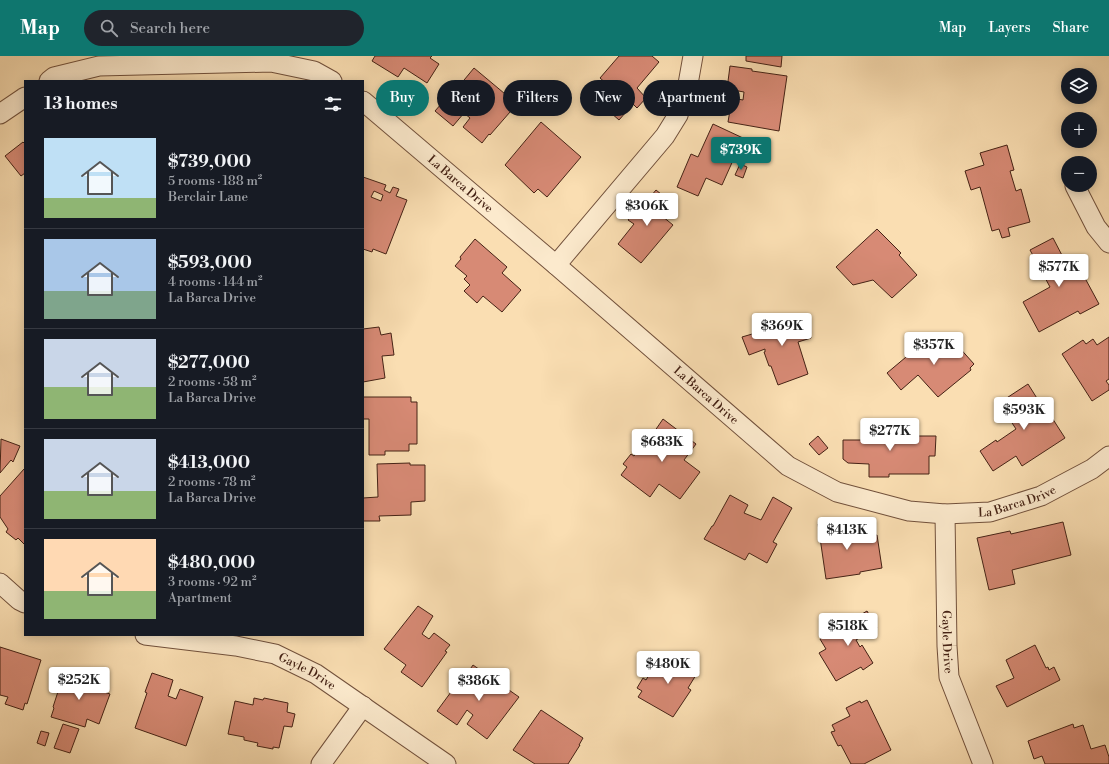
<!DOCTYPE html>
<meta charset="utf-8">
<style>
body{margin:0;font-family:"Libre Bodoni",serif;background:#20242c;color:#f1f3f6;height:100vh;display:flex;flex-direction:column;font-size:15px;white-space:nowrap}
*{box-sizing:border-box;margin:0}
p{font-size:13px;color:#9ea1a6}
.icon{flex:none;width:22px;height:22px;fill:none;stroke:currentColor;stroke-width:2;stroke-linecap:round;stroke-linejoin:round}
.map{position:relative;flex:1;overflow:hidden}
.panel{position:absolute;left:24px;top:24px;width:340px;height:556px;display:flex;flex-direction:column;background:#171b24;border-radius:0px;box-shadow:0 2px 10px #0003}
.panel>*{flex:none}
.hud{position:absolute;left:376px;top:24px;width:380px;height:36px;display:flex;gap:8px}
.tools{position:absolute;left:1061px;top:12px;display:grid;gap:8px}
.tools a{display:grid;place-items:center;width:36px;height:36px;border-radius:50%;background:#171b24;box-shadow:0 2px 10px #0003;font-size:20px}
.price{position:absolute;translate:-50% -34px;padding:0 9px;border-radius:4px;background:#fff;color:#222;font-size:13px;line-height:26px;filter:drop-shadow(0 1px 2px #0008)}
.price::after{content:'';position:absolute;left:50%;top:24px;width:12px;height:9px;margin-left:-6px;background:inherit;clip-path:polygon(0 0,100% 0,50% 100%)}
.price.on{background:#0f766e;color:#fff}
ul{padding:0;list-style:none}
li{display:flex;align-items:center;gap:12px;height:100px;padding:0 20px}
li+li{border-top:1px solid #363941}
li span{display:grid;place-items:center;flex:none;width:112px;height:80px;border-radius:0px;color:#555}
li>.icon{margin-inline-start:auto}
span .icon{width:48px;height:48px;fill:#fffc;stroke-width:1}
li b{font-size:17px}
h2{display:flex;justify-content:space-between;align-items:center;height:48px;padding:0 20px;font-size:17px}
.chip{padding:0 14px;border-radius:18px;background:#171b24;box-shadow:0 2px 10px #0003;font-size:14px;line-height:36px}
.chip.on{background:#0f766e;color:#fff}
header{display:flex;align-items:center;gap:24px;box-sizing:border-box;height:56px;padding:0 20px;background:#0f766e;color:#fff}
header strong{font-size:19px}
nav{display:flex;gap:22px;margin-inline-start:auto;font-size:14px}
.search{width:280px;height:36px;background:#20242c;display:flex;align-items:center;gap:10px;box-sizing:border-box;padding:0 14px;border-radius:22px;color:#9ea1a6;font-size:15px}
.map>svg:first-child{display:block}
</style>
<header>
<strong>Map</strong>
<div class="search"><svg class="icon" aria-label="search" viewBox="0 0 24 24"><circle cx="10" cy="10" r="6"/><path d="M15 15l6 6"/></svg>Search here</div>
<nav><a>Map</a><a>Layers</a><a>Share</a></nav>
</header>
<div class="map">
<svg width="1109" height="708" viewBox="0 0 1109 708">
<rect width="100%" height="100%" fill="#fadeb2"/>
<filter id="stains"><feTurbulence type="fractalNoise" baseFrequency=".005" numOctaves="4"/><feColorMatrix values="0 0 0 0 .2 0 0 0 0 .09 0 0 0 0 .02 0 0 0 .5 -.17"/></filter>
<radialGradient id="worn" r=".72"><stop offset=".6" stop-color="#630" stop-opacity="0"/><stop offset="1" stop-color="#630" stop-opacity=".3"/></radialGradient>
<!-- building -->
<g fill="#d78a75" stroke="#452215" fill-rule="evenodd">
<polygon points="375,0 432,0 430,2 439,8 427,27 404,12 398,21 372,5"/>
<polygon points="619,0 652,0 659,6 637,32 646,42 637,52 633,48 619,64 602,49 615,35 600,22"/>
<polygon points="746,0 782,0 781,11 746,5"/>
<polygon points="730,10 752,13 752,15 787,20 779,75 728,66 732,42 743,44 744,36 727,33"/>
<polygon points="474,12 517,48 490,79 489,78 482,87 463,71 470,62 464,57 453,70 435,55 449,39 450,41"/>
<polygon points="541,66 581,101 547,141 538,133 534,137 505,109"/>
<polygon points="713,68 743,82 722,129 706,122 698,140 677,131 691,98 698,101"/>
<polygon points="23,86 25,88 25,117 21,120 5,100"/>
<polygon points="1007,89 1014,114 1010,115 1016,135 1021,133 1030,166 1008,172 1010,180 1002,182 999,173 992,175 980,131 971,134 965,115 984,109 980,97"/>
<polygon points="740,108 747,111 743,122 735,119"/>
<path d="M 363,121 L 386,129 L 384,134 L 390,137 L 393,131 L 399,133 L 396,140 L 407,144 L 386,198 L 373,193 L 372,196 L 363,193 ZM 374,135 L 383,139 L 381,145 L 371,141 Z"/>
<polygon points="656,134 672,147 662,160 673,169 641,207 618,188 634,168 628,164 644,145 646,146"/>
<polygon points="877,173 901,197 899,199 917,219 892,242 873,224 853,229 836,211"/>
<polygon points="1053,182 1065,205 1073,200 1099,248 1080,258 1078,255 1039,276 1023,246 1050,231 1030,194"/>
<polygon points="475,183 507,211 502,217 521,234 502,256 483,240 477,247 464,235 470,229 464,223 467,220 455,210 461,203 460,201"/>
<polygon points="803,258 811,282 798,286 808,318 778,329 771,310 769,310 764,296 765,296 765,293 749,299 742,281 759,276 758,273"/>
<polygon points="379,271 381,279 391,277 394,299 382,300 385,322 363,326 363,273"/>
<polygon points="941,278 944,282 948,279 974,308 970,312 971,314 938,341 918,319 901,334 887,317 912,296 916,299"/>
<polygon points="1109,281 1109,323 1106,325 1109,329 1109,334 1092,345 1062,298 1083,284 1086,288 1093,283 1097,289"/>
<polygon points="1028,328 1045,355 1047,354 1065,382 1022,410 1016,400 993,415 980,395 996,384 997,386 1016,373 999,347"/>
<polygon points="363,341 411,341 411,346 417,346 417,388 409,388 409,395 385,395 385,399 369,399 369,363 363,363"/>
<polygon points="663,363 696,388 684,404 700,416 680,443 659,428 650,441 621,419 627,411 623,408 631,398 634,400 651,378 652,379"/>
<polygon points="870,367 893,367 893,380 936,380 935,400 929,400 929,418 889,418 889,421 869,421 869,408 848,407 843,403 843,384 864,384 864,369 870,368"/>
<polygon points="818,380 828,392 819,399 809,388"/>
<polygon points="1,383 20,390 13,406 11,404 0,417"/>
<polygon points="410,407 410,409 425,409 425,445 411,446 411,459 379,460 380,465 363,465 363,442 378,441 377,408"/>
<polygon points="24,413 25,414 25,489 18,482 16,484 6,476 8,473 0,461 0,440"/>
<polygon points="730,439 748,449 744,457 761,464 773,441 792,452 773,486 777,488 767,507 749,497 745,504 704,483 712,470 713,470"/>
<polygon points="844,464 846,480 855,478 855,482 877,479 882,512 860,516 860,518 826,523 818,468"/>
<polygon points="1063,466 1071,499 1012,514 1015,528 989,534 977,482 1010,475 1011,478"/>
<polygon points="418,550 433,560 422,578 429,583 434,577 450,589 445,595 447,596 422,631 401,616 406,609 384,593"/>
<polygon points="867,555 877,572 856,584 860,591 862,589 873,607 863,614 861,611 836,625 819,597 826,593 820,583"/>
<polygon points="1035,589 1046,612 1048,611 1049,614 1054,611 1060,624 1007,651 996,630 1014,622 1006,604"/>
<polygon points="0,591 41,604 27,648 25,647 23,654 5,648 8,641 0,639"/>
<polygon points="660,600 678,611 682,604 699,614 688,632 691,634 673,661 638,641 642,635 637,632 643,622 646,624"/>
<polygon points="473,609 519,641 487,683 467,668 473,659 467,654 457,669 437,655 451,636 453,638"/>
<polygon points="65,614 89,623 86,630 110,638 99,668 87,663 85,671 51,661 54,652 53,651"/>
<polygon points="152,617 173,624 168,640 176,643 180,633 203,641 186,690 135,672 147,637 145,636"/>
<polygon points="254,642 263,644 264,642 288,647 287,656 295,658 292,671 284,670 279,692 273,691 273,693 257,690 258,687 244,684 244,681 228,678 235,645 253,649"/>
<polygon points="867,644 891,694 864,708 851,708 841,689 838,690 831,676 835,675 832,669 850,660 846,652 860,645 861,647"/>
<polygon points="541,654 583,682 579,689 580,689 568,708 535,708 513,694"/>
<polygon points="63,668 79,673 70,697 54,692"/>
<polygon points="1073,668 1074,672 1083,669 1091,693 1105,689 1109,701 1109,708 1045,708 1042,700 1034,703 1028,685"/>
<polygon points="41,675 49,677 45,690 37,687"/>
</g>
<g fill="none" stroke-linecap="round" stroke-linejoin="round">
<defs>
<g id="street">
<polyline points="49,25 54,21 99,10 271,6 314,15 332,25"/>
<path id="s1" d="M 363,45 L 556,209 L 788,410 L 837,436 L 909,455 L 945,458 L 990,456 L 1041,440 L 1092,413 L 1109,400"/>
<polyline points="0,58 25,41"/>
<polyline points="1075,130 1096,171 1109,187"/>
<polyline points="556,209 665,80 678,59 688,28 693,0"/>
<path id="s2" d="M 945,458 L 947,590 L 949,621 L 983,708"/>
<polyline points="0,527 19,544 25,547"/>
<path id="s3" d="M 145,579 L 236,590 L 275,598 L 316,618 L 446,708"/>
<polyline points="321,708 363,650"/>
</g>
</defs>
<!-- street casing -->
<use href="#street" stroke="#72513c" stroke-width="21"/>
<!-- street -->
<use href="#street" stroke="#fceacd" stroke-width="19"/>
</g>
<g text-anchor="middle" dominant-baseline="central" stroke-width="3" stroke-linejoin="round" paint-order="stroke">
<!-- street labels -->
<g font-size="12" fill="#452215" stroke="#fceacd">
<text stroke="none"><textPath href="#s1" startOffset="128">La Barca Drive</textPath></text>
<text stroke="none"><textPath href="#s1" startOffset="452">La Barca Drive</textPath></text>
<text stroke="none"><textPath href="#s1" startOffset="800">La Barca Drive</textPath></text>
<text stroke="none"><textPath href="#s2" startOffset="128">Gayle Drive</textPath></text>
<text stroke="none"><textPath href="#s3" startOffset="168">Gayle Drive</textPath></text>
</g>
</g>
<rect width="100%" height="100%" filter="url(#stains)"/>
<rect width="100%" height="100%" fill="url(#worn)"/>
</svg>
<div class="tools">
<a><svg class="icon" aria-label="layers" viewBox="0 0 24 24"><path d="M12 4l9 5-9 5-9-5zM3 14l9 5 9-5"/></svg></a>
<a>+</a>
<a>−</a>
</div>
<b class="price on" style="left:741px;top:115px">$739K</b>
<b class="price" style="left:647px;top:171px">$306K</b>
<b class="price" style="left:1059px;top:232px">$577K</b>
<b class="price" style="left:782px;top:291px">$369K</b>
<b class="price" style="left:934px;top:310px">$357K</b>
<b class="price" style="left:1024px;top:375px">$593K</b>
<b class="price" style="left:890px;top:396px">$277K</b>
<b class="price" style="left:662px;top:407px">$683K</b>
<b class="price" style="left:847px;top:495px">$413K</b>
<b class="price" style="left:848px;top:591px">$518K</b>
<b class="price" style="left:668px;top:629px">$480K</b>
<b class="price" style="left:79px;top:645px">$252K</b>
<b class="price" style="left:479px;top:646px">$386K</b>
<div class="hud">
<a class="chip on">Buy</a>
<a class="chip">Rent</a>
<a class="chip">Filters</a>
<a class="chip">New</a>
<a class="chip">Apartment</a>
</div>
<section class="panel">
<h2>13 homes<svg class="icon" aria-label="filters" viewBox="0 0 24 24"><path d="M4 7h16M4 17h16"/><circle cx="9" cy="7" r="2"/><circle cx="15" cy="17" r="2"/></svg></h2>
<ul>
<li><span style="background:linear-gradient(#bfe0f5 75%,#8fb573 0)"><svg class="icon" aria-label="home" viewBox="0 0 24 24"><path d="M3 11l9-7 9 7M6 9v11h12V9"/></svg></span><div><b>$739,000</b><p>5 rooms · 188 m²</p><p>Berclair Lane</p></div></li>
<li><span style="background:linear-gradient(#a9c7e8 65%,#7fa58c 0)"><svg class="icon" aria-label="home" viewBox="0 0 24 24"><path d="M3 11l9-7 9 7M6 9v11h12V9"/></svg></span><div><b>$593,000</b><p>4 rooms · 144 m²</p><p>La Barca Drive</p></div></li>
<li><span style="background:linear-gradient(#c9d6e8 60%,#8fb573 0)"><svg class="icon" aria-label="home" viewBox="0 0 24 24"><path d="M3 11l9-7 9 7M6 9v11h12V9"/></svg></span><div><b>$277,000</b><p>2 rooms · 58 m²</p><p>La Barca Drive</p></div></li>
<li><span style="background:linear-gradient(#c9d6e8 65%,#8fb573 0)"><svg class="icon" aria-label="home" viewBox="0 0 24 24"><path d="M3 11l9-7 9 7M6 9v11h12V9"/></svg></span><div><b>$413,000</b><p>2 rooms · 78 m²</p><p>La Barca Drive</p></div></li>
<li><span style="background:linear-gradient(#ffd9b3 65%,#8fb573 0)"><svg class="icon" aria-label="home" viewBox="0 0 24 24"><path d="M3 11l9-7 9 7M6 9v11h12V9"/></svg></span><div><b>$480,000</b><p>3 rooms · 92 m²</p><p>Apartment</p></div></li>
</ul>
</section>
</div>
